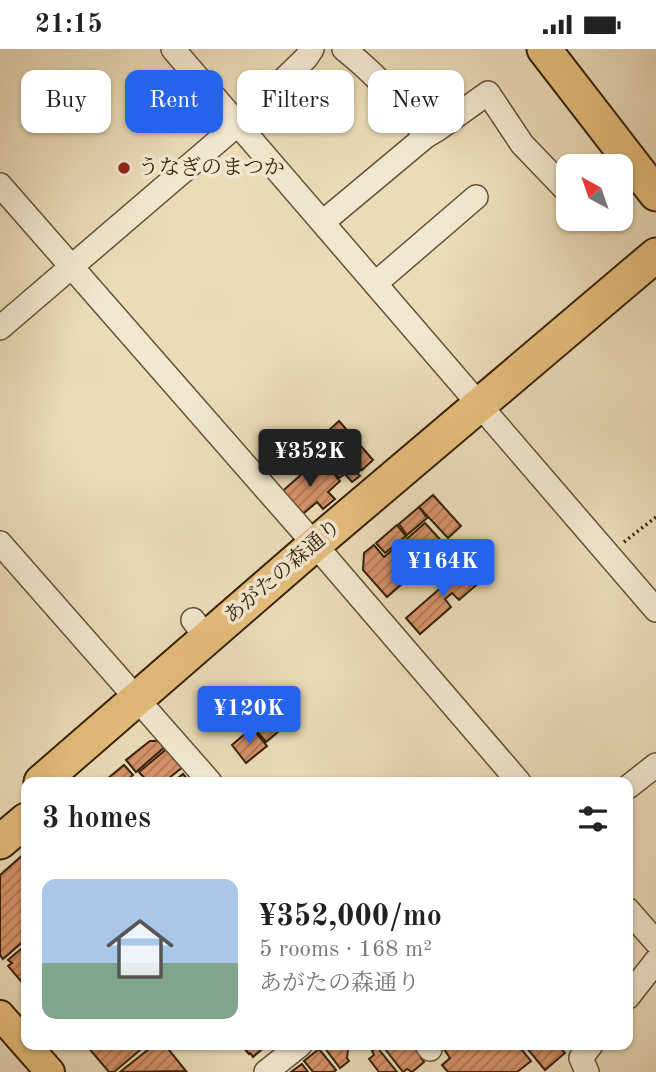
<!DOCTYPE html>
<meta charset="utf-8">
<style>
body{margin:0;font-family:"Old Standard TT","Noto Serif JP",serif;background:#f6f6f6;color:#222;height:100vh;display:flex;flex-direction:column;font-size:26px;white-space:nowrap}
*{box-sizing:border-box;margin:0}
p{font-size:23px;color:#767676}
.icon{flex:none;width:38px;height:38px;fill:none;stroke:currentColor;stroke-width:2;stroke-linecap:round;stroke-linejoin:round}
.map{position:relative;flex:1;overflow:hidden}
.sheet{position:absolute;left:21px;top:728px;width:612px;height:273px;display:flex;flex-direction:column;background:#fff;border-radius:14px;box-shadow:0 2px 5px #0004}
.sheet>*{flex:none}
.banner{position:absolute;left:21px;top:21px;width:614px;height:63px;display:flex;gap:14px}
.needle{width:46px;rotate:320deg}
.controls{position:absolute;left:556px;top:105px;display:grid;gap:14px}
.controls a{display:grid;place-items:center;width:77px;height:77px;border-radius:14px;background:#fff;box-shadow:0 2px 5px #0004;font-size:35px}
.price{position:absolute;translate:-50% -60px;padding:0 16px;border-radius:7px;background:#2563eb;color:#fff;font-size:23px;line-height:46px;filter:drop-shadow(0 2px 4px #0008)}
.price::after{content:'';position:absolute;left:50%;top:42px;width:21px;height:16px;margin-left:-10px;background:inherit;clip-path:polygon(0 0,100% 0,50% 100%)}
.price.on{background:#222;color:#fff}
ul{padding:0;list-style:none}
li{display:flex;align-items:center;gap:21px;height:175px;padding:0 21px}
li span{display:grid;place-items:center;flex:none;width:196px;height:140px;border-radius:14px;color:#555}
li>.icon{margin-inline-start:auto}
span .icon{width:84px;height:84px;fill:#fffc;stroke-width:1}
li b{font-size:30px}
h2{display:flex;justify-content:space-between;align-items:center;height:84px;padding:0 21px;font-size:30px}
.chip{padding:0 24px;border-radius:14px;background:#fff;box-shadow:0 2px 5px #0004;font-size:24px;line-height:63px}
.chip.on{background:#2563eb;color:#fff}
.status{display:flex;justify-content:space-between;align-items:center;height:49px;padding:0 35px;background:#fff;direction:ltr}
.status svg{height:19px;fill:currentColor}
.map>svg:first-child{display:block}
</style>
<div class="status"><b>21:15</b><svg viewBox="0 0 49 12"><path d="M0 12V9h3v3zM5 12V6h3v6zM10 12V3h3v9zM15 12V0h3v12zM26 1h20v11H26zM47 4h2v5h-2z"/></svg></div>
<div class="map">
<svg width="656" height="1023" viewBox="0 0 656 1023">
<defs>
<pattern id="building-hatch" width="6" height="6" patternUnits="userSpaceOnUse" patternTransform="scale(1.75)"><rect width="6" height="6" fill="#d6926a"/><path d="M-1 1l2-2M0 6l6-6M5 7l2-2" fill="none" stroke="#ae7755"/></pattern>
</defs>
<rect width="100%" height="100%" fill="#ebdcb8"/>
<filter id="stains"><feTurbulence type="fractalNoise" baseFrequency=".00286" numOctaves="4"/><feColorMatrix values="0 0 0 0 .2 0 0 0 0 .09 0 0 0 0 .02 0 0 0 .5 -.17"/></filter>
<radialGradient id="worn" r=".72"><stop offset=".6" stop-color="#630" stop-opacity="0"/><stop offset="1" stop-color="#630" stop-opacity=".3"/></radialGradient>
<!-- building -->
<g fill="url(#building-hatch)" stroke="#372209" stroke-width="2">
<polygon points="339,372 373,411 362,421 328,382"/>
<polygon points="340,398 359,420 356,423 360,427 352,433 345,425 339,429 324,412"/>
<polygon points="320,409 340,432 328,443 335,450 323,460 317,453 298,469 278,446"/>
<polygon points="433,446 461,477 448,489 419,458"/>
<polygon points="419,458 427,469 407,486 399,475"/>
<polygon points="425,474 447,498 422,519 401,495"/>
<polygon points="397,476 406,487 385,504 376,494"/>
<polygon points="374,496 384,508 398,496 419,520 387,548 363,521 364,504"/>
<polygon points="467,516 481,532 459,551 452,544 445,550 451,558 420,585 406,569"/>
<polygon points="283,654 288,660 285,662 292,671 266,693 254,679"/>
<polygon points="252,679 267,697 246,714 232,696"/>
<polygon points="150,692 162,692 166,697 136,723 126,711"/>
<polygon points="169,698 184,717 164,733 148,733 139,723"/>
<polygon points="124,716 133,726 125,733 110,733 107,730"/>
<polygon points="183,725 190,733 173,733"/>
<polygon points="26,803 26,890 3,910 0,906 0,826"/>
<polygon points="21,900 26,906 26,938 8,917 12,914 8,911"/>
<polygon points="86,996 146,996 114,1023 109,1023"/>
<polygon points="154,996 165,996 186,1022 120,1023"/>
<polygon points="241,996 267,996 253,1008 250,1004 249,1005"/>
<polygon points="327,996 344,996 348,1001 347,1009 349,1012 340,1019 324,998"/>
<polygon points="382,996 418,996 426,1005 421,1009 424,1013 412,1023 407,1020 403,1023"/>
<polygon points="447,996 518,996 531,1012 517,1023 448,1023 442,1016 450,1009 443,999"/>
<polygon points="528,996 558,996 565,1004 545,1021 526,998"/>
<polygon points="377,998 397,1023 379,1023 369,1010 374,1006 372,1002"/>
<polygon points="319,1000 336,1021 334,1023 313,1023 304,1012"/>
<polygon points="302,1015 308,1023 291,1023"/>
</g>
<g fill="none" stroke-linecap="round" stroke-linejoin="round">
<defs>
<g id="minor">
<polyline points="173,0 656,561"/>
<path d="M 344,0 C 378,27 400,53 426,87"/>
<polyline points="0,136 323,505 519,733"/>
<polyline points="323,173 426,87 438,80 488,44 522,95 569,144"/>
<polyline points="376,234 476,148"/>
<polyline points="0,279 238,75 306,9 312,0"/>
<polyline points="0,494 210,733"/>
<polyline points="193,571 207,589"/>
<polyline points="628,738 656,716"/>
<polyline points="628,861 656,893"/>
<polyline points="628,948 656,912"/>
<polyline points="427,996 430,1000"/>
<polyline points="266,1023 300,996"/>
<polyline points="587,1023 581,1009 591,996"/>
</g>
<polyline id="major" points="0,966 50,1023"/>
<g id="highway">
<polyline points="544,0 656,145"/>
<polyline points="41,733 314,496 656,206"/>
<polyline points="0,793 26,771"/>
</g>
</defs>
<!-- minor casing -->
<use href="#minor" stroke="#645035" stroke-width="26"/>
<!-- major casing -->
<use href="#major" stroke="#372209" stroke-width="32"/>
<!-- highway casing -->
<use href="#highway" stroke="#372209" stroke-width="37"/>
<!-- path -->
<polyline stroke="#372209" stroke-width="3.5" stroke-dasharray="2 3.5" stroke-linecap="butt" points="624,493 656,468"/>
<!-- minor -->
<use href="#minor" stroke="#f2e8d1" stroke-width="23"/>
<!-- major -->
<use href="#major" stroke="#e6be7c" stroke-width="28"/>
<!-- highway -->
<use href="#highway" stroke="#e6be7c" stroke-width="33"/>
</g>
<!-- markers -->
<circle fill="#8f2418" stroke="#f2e8d1" stroke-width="2.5" cx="124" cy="119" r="7"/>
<g text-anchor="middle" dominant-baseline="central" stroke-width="7" stroke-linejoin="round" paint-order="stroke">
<!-- poi labels -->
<g font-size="21" fill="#372209" stroke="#f2e8d1" text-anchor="start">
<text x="138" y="119">うなぎのまつか</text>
</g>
<!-- street labels -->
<g font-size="21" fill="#372209" stroke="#f2e8d1">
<text transform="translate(283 523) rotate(-41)">あがたの森通り</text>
</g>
</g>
<rect width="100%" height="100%" filter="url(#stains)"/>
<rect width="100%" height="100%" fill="url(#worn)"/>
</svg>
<div class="controls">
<a><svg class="needle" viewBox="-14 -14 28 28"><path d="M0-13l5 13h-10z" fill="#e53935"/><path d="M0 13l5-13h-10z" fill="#767676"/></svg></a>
</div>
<b class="price on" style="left:310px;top:440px">¥352K</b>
<b class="price" style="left:443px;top:550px">¥164K</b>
<b class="price" style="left:249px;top:697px">¥120K</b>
<div class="banner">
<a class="chip">Buy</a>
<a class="chip on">Rent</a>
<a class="chip">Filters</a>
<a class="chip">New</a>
</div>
<section class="sheet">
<h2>3 homes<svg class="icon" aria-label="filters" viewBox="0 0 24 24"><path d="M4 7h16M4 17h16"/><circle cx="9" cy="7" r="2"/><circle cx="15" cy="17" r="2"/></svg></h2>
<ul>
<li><span style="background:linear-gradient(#a9c7e8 60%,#7fa58c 0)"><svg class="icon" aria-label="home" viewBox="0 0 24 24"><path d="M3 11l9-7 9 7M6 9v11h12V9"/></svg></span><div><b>¥352,000/mo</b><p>5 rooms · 168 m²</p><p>あがたの森通り</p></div></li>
</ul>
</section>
</div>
